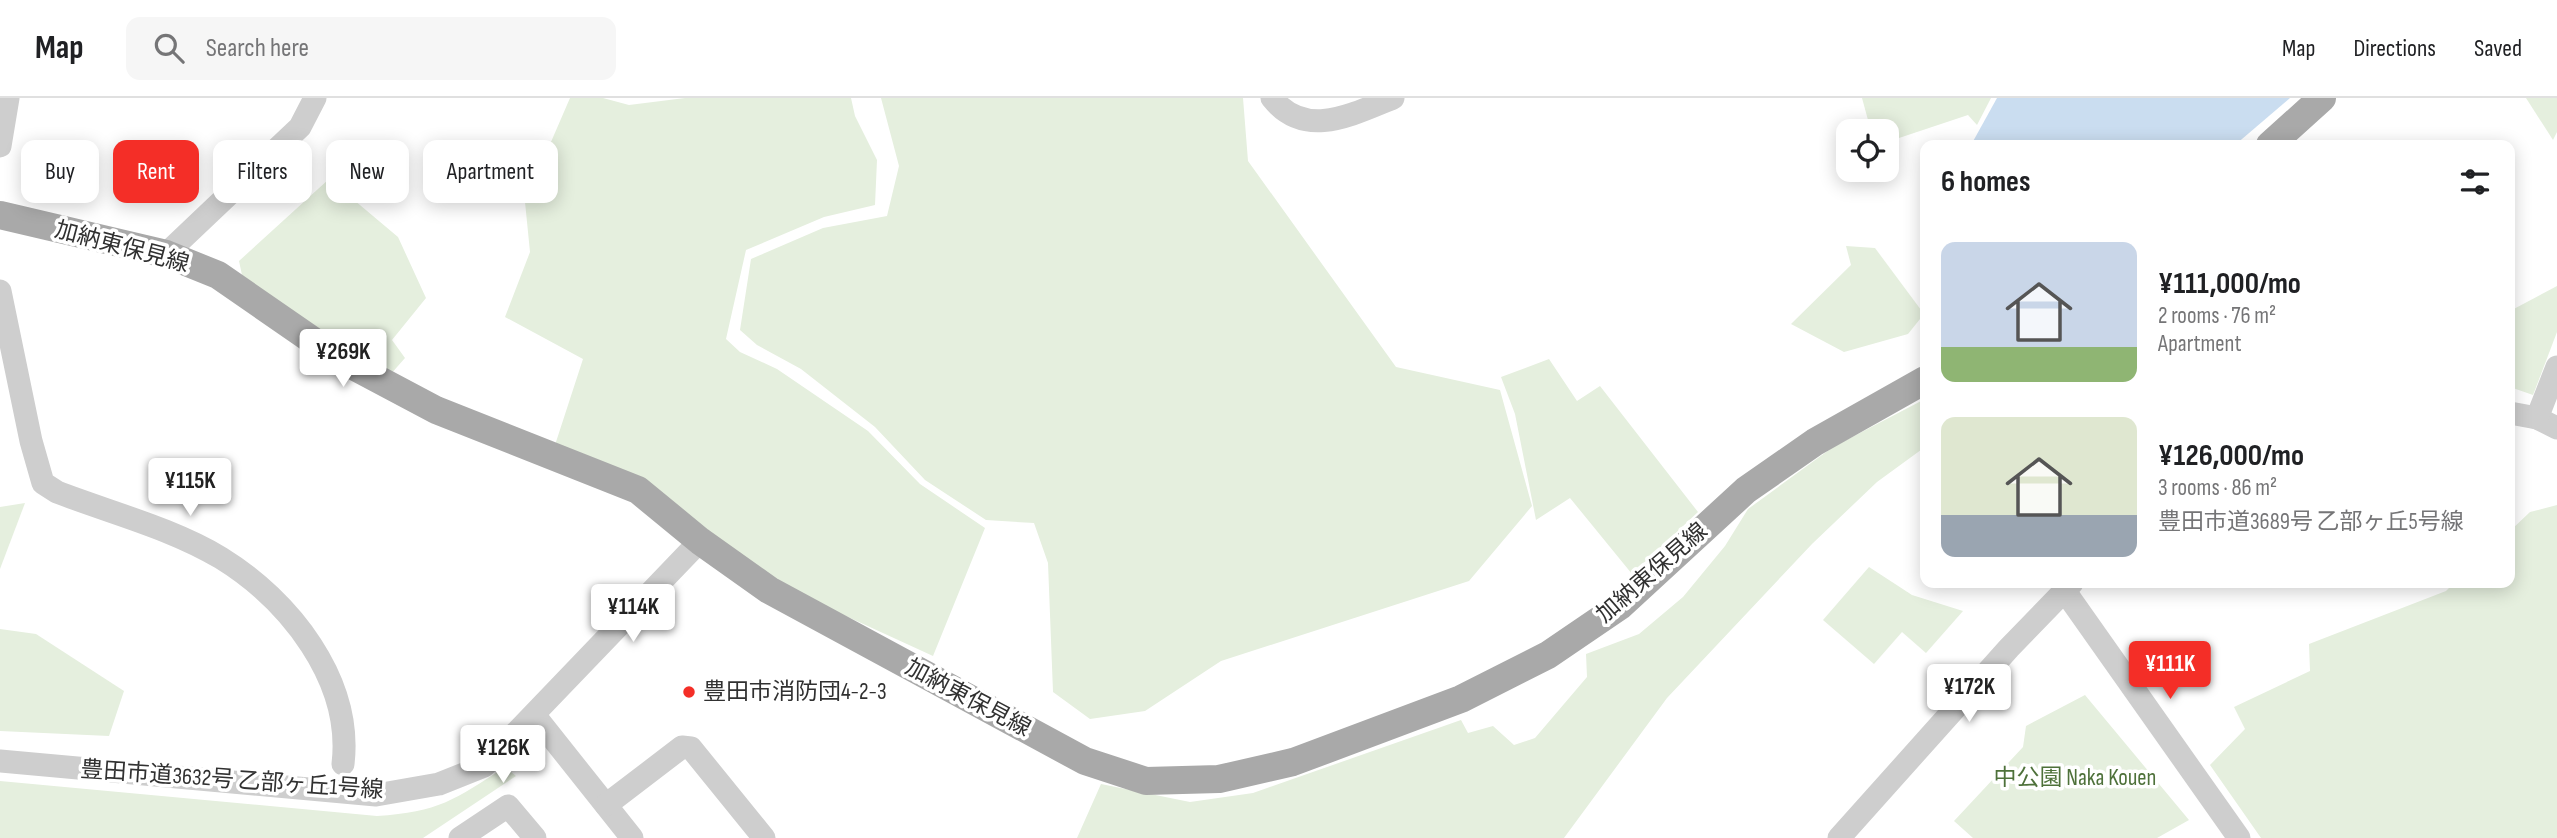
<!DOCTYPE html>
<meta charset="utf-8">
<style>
body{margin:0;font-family:"Sofia Sans Condensed","Noto Sans JP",sans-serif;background:#f6f6f6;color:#202124;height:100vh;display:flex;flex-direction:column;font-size:26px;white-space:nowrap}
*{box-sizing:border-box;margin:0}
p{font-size:23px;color:#757577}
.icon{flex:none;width:38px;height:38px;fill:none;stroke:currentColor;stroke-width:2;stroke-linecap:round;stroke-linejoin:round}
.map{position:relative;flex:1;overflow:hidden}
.drawer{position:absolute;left:1920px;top:42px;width:595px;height:448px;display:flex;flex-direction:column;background:#fff;border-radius:14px;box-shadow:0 4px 18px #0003}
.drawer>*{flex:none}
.hud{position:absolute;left:21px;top:42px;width:665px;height:63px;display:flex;gap:14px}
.tools{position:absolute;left:1836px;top:21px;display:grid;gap:14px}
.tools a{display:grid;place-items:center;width:63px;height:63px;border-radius:14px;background:#fff;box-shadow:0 4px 18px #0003;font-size:35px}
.price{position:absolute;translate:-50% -60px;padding:0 16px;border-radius:7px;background:#fff;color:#222;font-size:23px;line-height:46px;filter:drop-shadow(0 2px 4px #0008)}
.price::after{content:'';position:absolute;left:50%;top:42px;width:21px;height:16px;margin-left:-10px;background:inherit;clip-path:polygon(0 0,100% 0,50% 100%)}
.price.on{background:#f42e27;color:#fff}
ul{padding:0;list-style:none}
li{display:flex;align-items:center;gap:21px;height:175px;padding:0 21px}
li span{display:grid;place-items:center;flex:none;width:196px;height:140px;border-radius:14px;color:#555}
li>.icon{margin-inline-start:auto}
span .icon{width:84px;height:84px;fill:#fffc;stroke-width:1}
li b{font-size:30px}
h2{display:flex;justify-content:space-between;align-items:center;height:84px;padding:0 21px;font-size:30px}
.pill{padding:0 24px;border-radius:14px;background:#fff;box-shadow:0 4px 18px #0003;font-size:24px;line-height:63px}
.pill.on{background:#f42e27;color:#fff}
header{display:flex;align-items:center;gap:42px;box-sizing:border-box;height:98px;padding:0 35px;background:#fff;border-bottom:2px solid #e0e0e0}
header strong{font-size:33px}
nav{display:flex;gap:38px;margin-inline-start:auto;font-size:24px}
.search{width:490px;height:63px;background:#f6f6f6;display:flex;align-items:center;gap:18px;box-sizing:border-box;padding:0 24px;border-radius:14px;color:#757577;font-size:26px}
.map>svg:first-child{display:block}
</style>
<header>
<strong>Map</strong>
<div class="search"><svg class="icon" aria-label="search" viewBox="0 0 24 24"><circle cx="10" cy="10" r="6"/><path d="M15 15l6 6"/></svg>Search here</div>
<nav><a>Map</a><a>Directions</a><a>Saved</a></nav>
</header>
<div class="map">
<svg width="2557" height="740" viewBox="0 0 2557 740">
<rect width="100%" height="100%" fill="#fff"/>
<!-- green -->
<g fill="#e5efde">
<polygon points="570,0 603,0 629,7 685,0 851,0 855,18 877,62 875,107 824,119 746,152 726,241 740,254 777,271 868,333 920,386 985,430 933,558 774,485 555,347 583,261 505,219 530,154 525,104"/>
<polygon points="881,0 1243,0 1248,63 1396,269 1500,292 1532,408 1469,483 1221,563 1145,613 1090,621 1053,594 1048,465 1034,425 986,422 925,382 875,329 801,271 757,247 740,232 751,161 823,130 887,118 899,68"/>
<polygon points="1862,0 1991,0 1977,27 1968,17 1887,44 1886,33 1871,33"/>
<polygon points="2526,0 2557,0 2557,34 2553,42"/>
<polygon points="329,81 398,139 426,200 392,242 405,260 390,277 329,243 242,177 239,163"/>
<polygon points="1846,148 1875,150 1924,216 1908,236 1844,254 1791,226 1851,167"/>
<polygon points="2557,188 2557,234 2533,297 2510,289 2510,213"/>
<polygon points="1549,261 1577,303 1600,288 1698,414 1632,476 1570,400 1536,422 1515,316 1501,279"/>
<polygon points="1925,301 1925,349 1877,384 1812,446 1667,600 1564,740 1077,740 1101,686 1190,704 1253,695 1461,622 1468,635 1493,628 1514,647 1535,640 1587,579 1586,556 1639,536 1683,499 1725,448 1748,411 1833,349"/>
<polygon points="25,405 0,471 0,409"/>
<polygon points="2557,407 2557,740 2261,740 2210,667 2245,631 2234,609 2310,573 2309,546 2446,493 2454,485 2510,485 2510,433 2530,414"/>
<polygon points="1869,469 1912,497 1963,513 1926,555 1902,534 1874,566 1823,522"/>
<polygon points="0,531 36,536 124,593 109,638 0,633"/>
<polygon points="2085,597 2189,722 2157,740 1973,740 1954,723 2023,649 2026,628"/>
<path d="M 505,669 L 516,678 L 423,740 L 0,740 L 0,683 L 377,718 C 439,714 454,702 505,669 Z"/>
</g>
<!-- water -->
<polygon fill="#caddf0" points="1997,0 2290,0 2235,47 1971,47"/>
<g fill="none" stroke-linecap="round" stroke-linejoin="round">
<!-- minor -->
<g stroke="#cecece" stroke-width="23">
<path d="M 1272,0 C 1305,42 1353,16 1393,0"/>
<polyline points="0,48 8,0"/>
<polyline points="166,156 300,29 315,0"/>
<path d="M 0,193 L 31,343 L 43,385 L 57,394 C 111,415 171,430 221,460 C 289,502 353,582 343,666"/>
<polyline points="2510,315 2537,320 2557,330"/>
<polyline points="2537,320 2557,269"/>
<polyline points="2064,492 2239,740"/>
<polyline points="535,618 632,740"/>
<polyline points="0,663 376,697 439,686 484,668 700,443"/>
<polyline points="606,707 682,649 691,650 764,740"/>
<polyline points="460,740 508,708 535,740"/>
<polyline points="1839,740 2009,550 2072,485"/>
</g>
<!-- major -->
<g stroke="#a9a9a9" stroke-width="28">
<polyline points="2270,47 2322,0"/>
<polyline points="0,117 166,156 218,177 338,260 436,312 638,392 700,443 769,492 1085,663 1146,683 1219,681 1293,664 1461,601 1548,557 1620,508 1746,392 1815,344 1925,282"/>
</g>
</g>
<!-- markers -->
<circle fill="#f42e27" stroke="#fff" stroke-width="2.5" cx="689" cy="594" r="7"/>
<g text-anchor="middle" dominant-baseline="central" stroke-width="7" stroke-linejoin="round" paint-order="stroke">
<!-- street labels -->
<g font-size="23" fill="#313131" stroke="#fff">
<text transform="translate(122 149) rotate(15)">加納東保見線</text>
<text transform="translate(1652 475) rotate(-41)">加納東保見線</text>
<text transform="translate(968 600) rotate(28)">加納東保見線</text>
<text transform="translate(232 682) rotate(4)">豊田市道3632号 乙部ヶ丘1号線</text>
</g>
<!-- poi labels -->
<g font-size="23" fill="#313131" stroke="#fff" text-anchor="start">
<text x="703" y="594">豊田市消防団4-2-3</text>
</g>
<!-- park labels -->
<g font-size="23" fill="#4e713a" stroke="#fff">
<text x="2075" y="680">中公園 Naka Kouen</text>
</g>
</g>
</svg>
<div class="tools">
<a><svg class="icon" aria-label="locate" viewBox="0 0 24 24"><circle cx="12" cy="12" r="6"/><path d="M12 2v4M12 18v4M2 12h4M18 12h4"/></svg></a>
</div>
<b class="price" style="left:343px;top:291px">¥269K</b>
<b class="price" style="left:190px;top:420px">¥115K</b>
<b class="price" style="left:633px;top:546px">¥114K</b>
<b class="price on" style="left:2170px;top:603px">¥111K</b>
<b class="price" style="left:1969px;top:626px">¥172K</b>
<b class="price" style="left:503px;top:687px">¥126K</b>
<div class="hud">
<a class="pill">Buy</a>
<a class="pill on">Rent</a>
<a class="pill">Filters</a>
<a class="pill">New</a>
<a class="pill">Apartment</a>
</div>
<section class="drawer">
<h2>6 homes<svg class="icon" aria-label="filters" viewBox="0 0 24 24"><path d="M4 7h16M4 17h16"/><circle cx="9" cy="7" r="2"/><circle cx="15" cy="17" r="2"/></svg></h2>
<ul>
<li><span style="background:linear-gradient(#c9d6e8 75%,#8fb573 0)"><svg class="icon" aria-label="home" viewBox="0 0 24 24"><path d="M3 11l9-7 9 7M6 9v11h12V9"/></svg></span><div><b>¥111,000/mo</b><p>2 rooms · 76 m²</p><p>Apartment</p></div></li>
<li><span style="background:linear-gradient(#dfe7d0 70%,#9aa5b1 0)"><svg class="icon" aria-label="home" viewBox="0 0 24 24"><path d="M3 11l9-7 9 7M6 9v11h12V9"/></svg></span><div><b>¥126,000/mo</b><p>3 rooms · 86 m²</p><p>豊田市道3689号 乙部ヶ丘5号線</p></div></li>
</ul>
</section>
</div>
